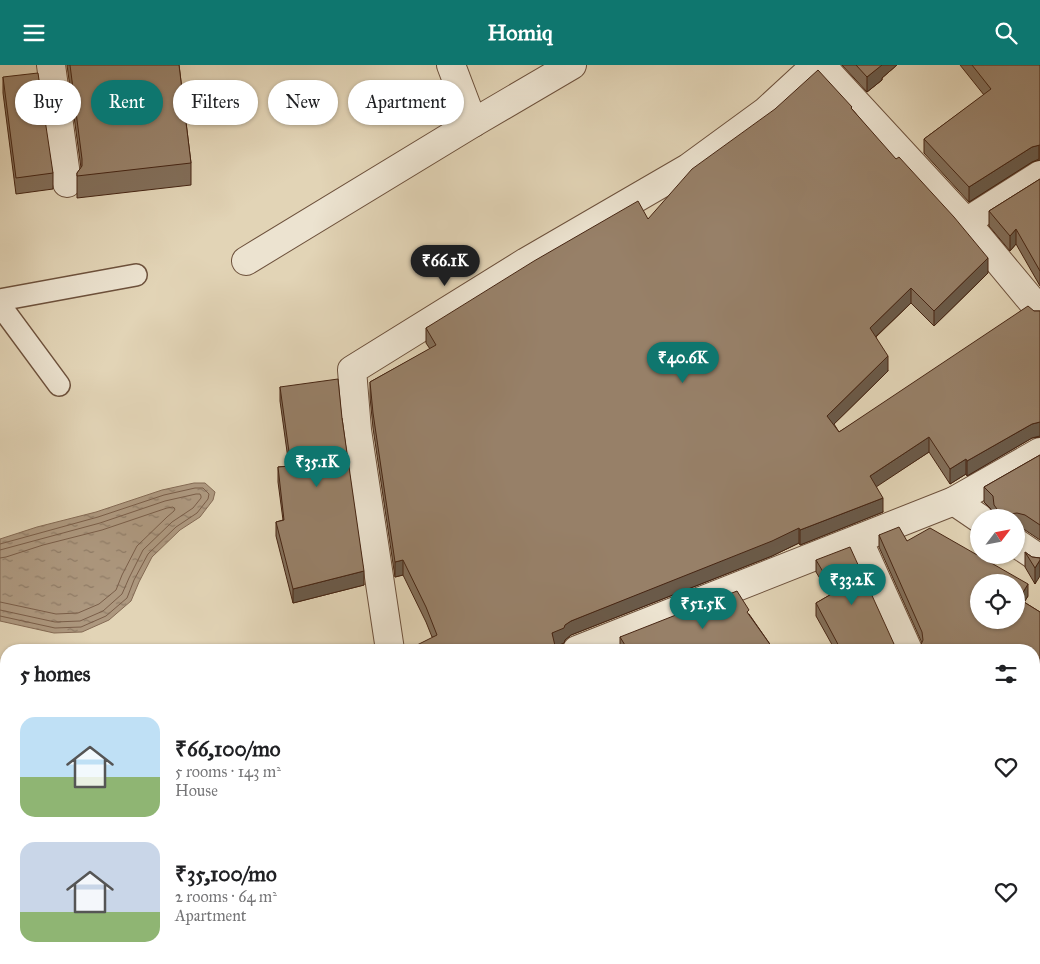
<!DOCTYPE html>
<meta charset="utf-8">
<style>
body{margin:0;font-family:"IM FELL Great Primer",serif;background:#f2f2f2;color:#202124;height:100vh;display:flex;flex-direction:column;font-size:19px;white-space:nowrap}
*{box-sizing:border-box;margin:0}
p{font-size:16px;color:#757577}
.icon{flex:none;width:28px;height:28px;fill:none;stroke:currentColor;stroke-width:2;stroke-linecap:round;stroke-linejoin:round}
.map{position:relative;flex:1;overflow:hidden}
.sheet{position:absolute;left:0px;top:579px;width:1040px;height:321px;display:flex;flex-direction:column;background:#fff;border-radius:20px 20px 0 0;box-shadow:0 1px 4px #0004}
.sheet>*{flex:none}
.guide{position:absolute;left:15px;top:15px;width:500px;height:45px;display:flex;gap:10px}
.needle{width:32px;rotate:58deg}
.controls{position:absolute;left:970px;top:444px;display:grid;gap:10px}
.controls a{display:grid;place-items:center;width:55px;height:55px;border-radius:50%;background:#fff;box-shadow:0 1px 4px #0004;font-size:25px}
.price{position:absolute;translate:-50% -42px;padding:0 11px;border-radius:18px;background:#0f766e;color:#fff;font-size:16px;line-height:32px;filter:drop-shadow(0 1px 2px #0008)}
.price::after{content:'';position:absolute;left:50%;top:30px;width:15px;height:11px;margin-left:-8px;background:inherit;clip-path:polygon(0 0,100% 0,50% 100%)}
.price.on{background:#222;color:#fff}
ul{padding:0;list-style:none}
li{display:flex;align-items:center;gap:15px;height:125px;padding:0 20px}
li span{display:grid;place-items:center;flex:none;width:140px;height:100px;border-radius:15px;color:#555}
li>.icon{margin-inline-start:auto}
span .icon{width:60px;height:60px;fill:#fffc;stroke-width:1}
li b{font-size:21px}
h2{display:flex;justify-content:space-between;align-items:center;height:60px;padding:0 20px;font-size:21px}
.pill{padding:0 18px;border-radius:22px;background:#fff;box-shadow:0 1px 4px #0004;font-size:18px;line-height:45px}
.pill.on{background:#0f766e;color:#fff}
header{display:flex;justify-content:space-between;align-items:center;height:65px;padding:0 20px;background:#0f766e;color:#fff;font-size:22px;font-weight:800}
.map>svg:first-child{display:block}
</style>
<header><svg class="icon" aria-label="menu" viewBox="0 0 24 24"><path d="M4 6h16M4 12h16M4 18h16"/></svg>Homiq<svg class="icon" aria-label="search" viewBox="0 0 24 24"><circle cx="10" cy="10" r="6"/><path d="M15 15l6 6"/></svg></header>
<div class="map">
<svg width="1040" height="899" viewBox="0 0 1040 899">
<defs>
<pattern id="water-ripples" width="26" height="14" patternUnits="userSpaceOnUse" patternTransform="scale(1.25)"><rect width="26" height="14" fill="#ad987f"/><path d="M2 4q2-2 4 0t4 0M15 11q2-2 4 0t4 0" fill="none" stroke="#8f7c67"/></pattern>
</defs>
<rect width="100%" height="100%" fill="#e2d4b6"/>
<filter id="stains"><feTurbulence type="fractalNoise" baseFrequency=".004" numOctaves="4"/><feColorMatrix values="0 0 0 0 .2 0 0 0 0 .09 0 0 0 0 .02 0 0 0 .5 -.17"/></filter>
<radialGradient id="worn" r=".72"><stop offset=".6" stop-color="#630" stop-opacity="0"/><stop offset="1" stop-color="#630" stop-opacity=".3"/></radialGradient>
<!-- water -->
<polygon fill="url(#water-ripples)" stroke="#846a54" points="194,418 205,418 215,427 213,435 200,452 180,465 152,492 139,517 131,536 109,555 82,567 54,568 0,556 0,474 37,462 96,447 162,425"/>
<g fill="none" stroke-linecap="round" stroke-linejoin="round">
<!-- shore -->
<g stroke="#7a5e49" stroke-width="1">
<polyline points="0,479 98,452 164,430 195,423 203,423 209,429 208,434 197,448 176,462 148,489 134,515 127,533 106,551 81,562 55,563 0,551"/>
<polyline points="0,485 100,458 165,436 196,429 200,429 201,431 201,433 193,443 172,457 143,485 129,513 122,529 103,546 80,556 55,557 0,545"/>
<polyline points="0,493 6,492 43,480 102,465 167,443 173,442 175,444 174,446 167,452 137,481 122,510 116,525 99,539 78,548 56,549 0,537"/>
</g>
<defs>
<g id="service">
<polyline points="0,235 136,210"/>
<polyline points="0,240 59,320"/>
</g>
<g id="minor">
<polyline points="51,0 67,118"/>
<polyline points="451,0 473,58"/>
<polyline points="821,0 966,157 1040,246"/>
<polyline points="966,157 1040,110"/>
<polyline points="246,196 473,58 572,0"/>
<polyline points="954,436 979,453"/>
<polyline points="858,474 908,585"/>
<polyline points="1016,478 1040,494"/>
<polyline points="390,585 357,365 352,305 526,197 688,103 766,46 816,0"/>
<polyline points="577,585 954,436 1040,387"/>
<polyline points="1034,781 1040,788"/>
<polyline points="425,894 426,899"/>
</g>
</defs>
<!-- service casing -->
<use href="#service" stroke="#6d513c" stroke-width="24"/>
<!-- minor casing -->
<use href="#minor" stroke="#6d513c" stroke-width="30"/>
<!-- service -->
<use href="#service" stroke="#ece3d0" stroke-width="21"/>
<!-- minor -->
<use href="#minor" stroke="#ece3d0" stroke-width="28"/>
</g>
<!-- wall -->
<g fill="#826e59" stroke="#462513">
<polygon points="67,0 179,0 191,98 191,120 77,133 77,108 81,103"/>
<polygon points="842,0 897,0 882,13 882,15 867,27"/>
<polygon points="960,0 1040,0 1040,95 1032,97 969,137 924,88 924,74 984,30"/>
<polygon points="3,12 53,108 53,124 16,129 3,28"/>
<polygon points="852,44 988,208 934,261 911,238 876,272 888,306 834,359 839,367 1034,246 1040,246 1040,372 1032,373 967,411 966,409 950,419 929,387 876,421 883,447 800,480 799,478 772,491 571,570 565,575 564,578 555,581 432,572 426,557 403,510 395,512 373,363 370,332 370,317 430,284 426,278 426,263 648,154"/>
<polygon points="1040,114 1040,221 1016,179 1010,186 989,161 989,146"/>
<polygon points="280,322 342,353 364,520 293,538 276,471 276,457 283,455 278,417 278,402 289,401 280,336"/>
<polygon points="1040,390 1040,475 1025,465 1016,463 1016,452 994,452 993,446 984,437 984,422"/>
<polygon points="879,470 907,476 1028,531 1024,537 1040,547 1040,622 1034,618 1034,585 920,582 922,578 879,482"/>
<polygon points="1025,487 1032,492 1040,493 1035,519 1025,502"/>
<polygon points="816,495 894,579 899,585 835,585 816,551 816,538 830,530 816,507"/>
<polygon points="749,549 774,585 620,585 620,572"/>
<polygon points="458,894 662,894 662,899 459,899"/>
</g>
<!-- shaded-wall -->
<g fill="#6a5a49" stroke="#462513">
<polygon points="881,0 897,0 882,13 882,15 867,27 867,12"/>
<polygon points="1039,80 1039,94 1032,97 969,137 969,122 1032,82"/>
<polygon points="1016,164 1016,179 1010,186 1010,171"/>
<polygon points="988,193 988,208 934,261 934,246"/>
<polygon points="911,223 911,238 870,277 870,263"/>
<polygon points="888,291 888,306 827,366 827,351"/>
<polygon points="1040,357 1040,371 1032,373 967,411 967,396 1032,359"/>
<polygon points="929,372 929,387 870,426 870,411"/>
<polygon points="966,394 966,409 950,419 950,404"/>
<polygon points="883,433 883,447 800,480 800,465"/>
<polygon points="799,463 799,478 772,491 571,570 565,575 564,578 552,583 552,568 571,556"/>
<polygon points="403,495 403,510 395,512 395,497"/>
<polygon points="1040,495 1040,511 1035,519 1035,503"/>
<polygon points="364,506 364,520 293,538 293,524"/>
<polygon points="1028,519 1028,531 1019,546 1019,534"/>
<polygon points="1040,830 1040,842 1034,846 1034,834"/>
<polygon points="647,894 662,894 662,899 621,899"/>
<polygon points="914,894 943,894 924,899 914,899"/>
</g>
<!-- building -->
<g fill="#978068" stroke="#462513" fill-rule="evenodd">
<polygon points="70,0 179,0 191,98 77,111 77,108 82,101 82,94"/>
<polygon points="856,0 882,0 867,12"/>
<polygon points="972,0 1040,0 1040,80 1032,82 969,122 924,74 991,24"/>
<polygon points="818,5 852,42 851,43 896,94 899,92 954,152 988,193 934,246 911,223 870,263 888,291 827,351 839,367 1028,241 1034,246 1040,246 1040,357 1032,359 967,396 966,394 950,404 929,372 870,411 883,433 800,465 799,463 772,476 571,556 565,560 564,563 552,568 556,585 407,585 437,570 426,542 403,495 395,497 373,348 370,317 436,280 426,263 534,196 638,136 648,154 692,104 775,44"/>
<polygon points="38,8 53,108 16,113 3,12"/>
<polygon points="1040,114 1040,206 1016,164 1010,171 989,146"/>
<polygon points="338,314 342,353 364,506 293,524 276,457 284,455 278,402 291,401 280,322"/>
<polygon points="1040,390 1040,460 1025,450 1017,448 1010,449 1005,452 1003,452 994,440 993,431 984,422"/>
<path d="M 899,462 L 907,476 L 930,463 L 1028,519 L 1019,534 L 1040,547 L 1040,610 L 1034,605 L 1034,585 L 917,585 L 920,582 L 923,575 L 922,567 L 879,470 ZM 979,518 L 1016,518 L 1016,555 L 979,555 Z"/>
<polygon points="850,482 894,579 899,585 841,585 816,538 835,527 816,495"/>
<polygon points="1025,487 1032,492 1040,493 1040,495 1035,503"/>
<polygon points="737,526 749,545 747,547 774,585 628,585 620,572"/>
<polygon points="1034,797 1040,807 1040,830 1034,834"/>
<polygon points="461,894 529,894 499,899 462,899"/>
<polygon points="586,894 647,894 621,899 588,899"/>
</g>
<rect width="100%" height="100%" filter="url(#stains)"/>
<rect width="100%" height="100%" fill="url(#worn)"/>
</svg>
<div class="controls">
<a><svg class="needle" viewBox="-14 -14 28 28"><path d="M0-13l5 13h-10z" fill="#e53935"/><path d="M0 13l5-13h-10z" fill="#757577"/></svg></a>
<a><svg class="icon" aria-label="locate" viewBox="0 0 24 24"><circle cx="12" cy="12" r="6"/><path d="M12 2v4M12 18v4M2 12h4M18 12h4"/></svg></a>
</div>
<b class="price on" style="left:445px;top:222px">₹66.1K</b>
<b class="price" style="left:683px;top:319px">₹40.6K</b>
<b class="price" style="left:317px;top:423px">₹35.1K</b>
<b class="price" style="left:852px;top:541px">₹33.2K</b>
<b class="price" style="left:703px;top:565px">₹51.5K</b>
<div class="guide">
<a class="pill">Buy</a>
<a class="pill on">Rent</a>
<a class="pill">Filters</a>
<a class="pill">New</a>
<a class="pill">Apartment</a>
</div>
<section class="sheet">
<h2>5 homes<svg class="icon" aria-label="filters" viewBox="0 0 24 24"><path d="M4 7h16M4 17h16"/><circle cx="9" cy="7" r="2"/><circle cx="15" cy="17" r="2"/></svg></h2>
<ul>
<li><span style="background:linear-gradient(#bfe0f5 60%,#8fb573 0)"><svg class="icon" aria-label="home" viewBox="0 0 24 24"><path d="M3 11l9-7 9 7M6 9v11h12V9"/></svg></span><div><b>₹66,100/mo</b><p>5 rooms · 143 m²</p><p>House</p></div><svg class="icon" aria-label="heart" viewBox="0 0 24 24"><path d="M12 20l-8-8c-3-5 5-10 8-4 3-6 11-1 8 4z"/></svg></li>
<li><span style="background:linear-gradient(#c9d6e8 70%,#8fb573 0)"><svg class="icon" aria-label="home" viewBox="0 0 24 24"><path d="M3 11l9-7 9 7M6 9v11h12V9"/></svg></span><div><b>₹35,100/mo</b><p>2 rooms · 64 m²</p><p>Apartment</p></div><svg class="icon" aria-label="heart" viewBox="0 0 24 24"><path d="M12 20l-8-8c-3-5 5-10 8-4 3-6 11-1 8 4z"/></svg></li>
</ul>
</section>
</div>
